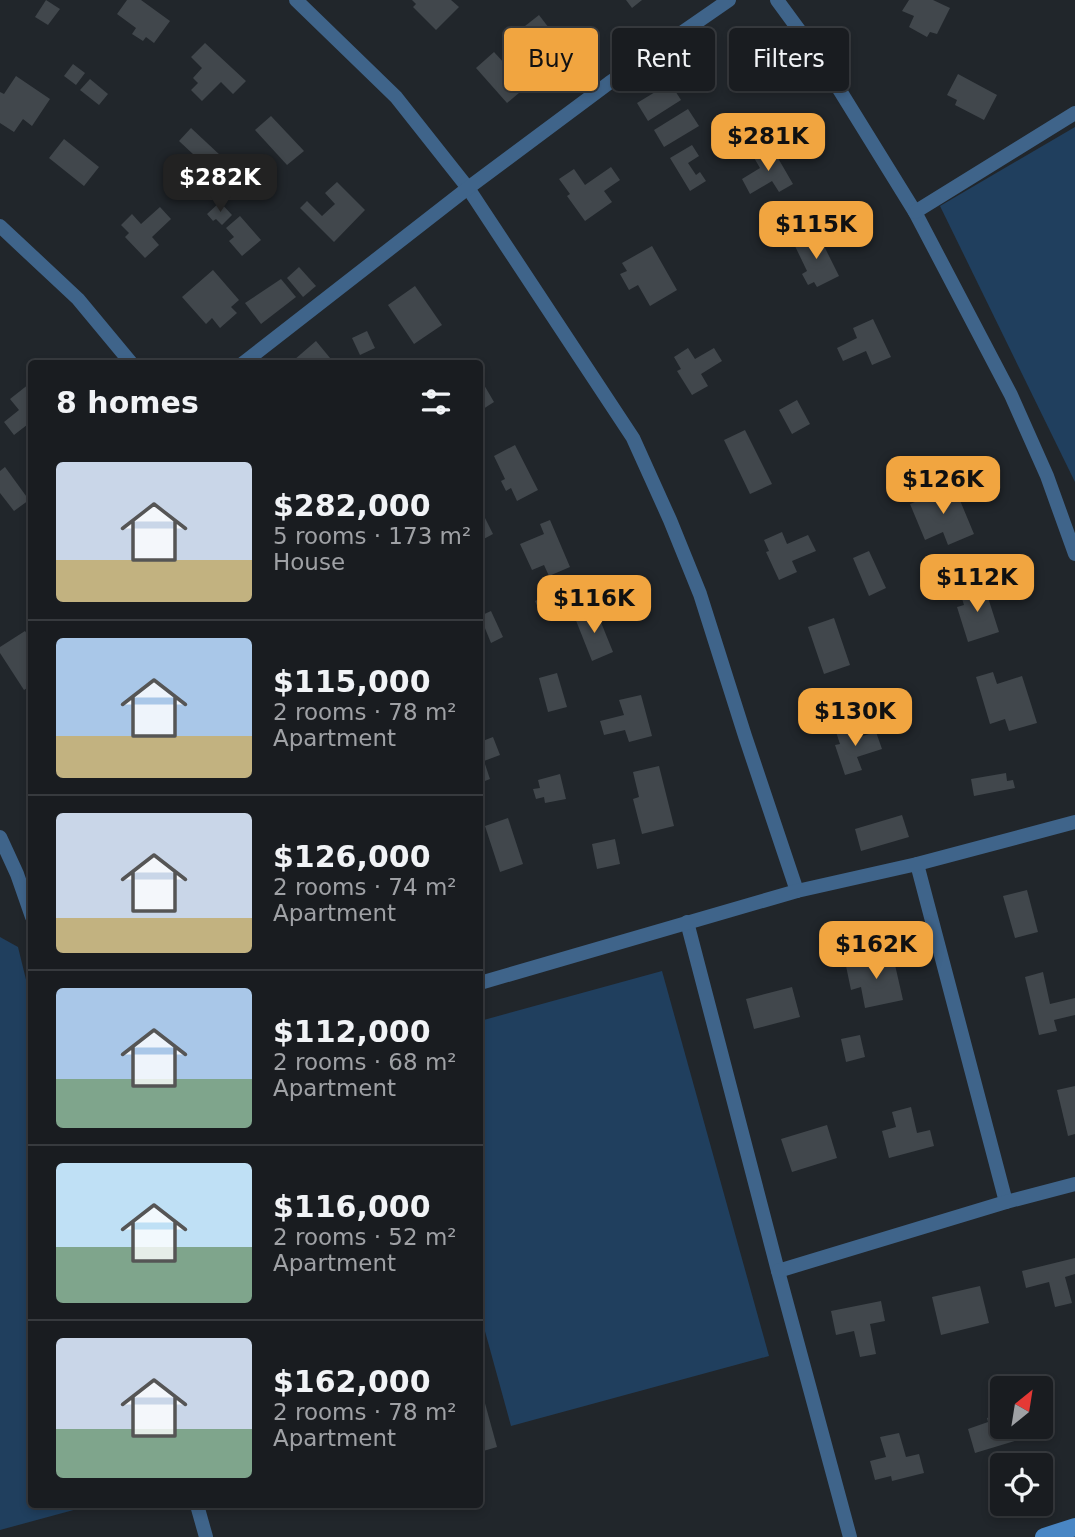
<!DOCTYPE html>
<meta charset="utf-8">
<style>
body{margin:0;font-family:"DejaVu Sans",sans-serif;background:#26292d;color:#f1f3f6;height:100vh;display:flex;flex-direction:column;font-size:26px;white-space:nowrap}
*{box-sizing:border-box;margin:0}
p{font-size:23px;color:#9fa1a5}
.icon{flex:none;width:38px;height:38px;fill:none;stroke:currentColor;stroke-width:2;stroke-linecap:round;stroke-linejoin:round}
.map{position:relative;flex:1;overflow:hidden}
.side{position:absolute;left:28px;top:360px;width:455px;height:1148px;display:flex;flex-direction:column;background:#191c20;border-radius:7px;box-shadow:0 4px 10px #0003,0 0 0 2px #373a3e}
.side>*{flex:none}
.top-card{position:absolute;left:504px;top:28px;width:466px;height:63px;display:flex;gap:14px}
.needle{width:46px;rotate:30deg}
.fabs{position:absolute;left:990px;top:1376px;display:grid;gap:14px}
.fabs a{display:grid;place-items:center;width:63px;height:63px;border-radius:7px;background:#191c20;box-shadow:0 4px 10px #0003,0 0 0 2px #373a3e;font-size:35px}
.price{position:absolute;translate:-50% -60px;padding:0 16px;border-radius:14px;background:#f1a540;color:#111;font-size:23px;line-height:46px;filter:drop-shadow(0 2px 4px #0008)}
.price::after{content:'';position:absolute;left:50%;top:42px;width:21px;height:16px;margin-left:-10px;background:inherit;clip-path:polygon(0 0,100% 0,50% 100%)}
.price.active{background:#222;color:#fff}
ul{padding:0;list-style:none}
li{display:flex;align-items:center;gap:21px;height:175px;padding:0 28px}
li+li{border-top:2px solid #373a3e}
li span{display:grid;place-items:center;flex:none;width:196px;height:140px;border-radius:7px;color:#555}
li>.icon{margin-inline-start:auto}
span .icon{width:84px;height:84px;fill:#fffc;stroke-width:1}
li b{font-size:30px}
h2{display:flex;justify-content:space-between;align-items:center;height:84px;padding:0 28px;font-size:30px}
.tag{padding:0 24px;border-radius:7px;background:#191c20;box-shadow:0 4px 10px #0003,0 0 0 2px #373a3e;font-size:24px;line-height:63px}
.tag.active{background:#f1a540;color:#111}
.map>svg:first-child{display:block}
</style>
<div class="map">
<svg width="1075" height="1537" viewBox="0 0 1075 1537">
<rect width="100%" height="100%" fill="#21262b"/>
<!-- green -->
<g fill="#203f5e">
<polygon points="1075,127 1075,482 940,206"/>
<polygon points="0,937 18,947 31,1000 32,1505 92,1505 0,1530"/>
<polygon points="662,971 769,1356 511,1426 480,1313 480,1021"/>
</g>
<!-- building -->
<g fill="#41474c">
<polygon points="46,0 60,9 48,25 35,17"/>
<polygon points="127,0 141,0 170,21 154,43 146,37 143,41 132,34 136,28 117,14"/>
<polygon points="412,0 451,0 459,7 436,30 413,7 416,4"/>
<polygon points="626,0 642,0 632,8"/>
<polygon points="909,0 933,0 950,8 937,34 930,32 927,37 909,27 914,16 902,11"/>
<polygon points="539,15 552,32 533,47 520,30"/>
<polygon points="205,43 246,81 233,94 221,82 202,101 191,90 198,83 193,78 202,68 191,57"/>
<polygon points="571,44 587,66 561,87 544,65"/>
<polygon points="494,52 526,87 507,103 476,68"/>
<polygon points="73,64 85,73 76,85 64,76"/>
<polygon points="958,74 997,95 984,120 955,105 957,100 947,95"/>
<polygon points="16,76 50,99 32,126 23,119 14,132 0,123 0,92 4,94"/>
<polygon points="90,79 108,94 99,105 80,90"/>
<polygon points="670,83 681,100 648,121 637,103"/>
<polygon points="688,109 699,126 664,147 654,130"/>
<polygon points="271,116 304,151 287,165 255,130"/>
<polygon points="191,128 221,156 209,169 179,141"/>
<polygon points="64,139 99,167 84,186 49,158"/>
<polygon points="692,145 699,156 688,163 696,175 700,172 706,181 690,191 670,158"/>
<polygon points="771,146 793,184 779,192 772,181 750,194 742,179 760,168 753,156"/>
<polygon points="611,167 620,180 604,191 612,202 585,221 567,196 570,194 559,179 574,169 585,185"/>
<polygon points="337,182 365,210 334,242 300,208 307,201 322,216 335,204 325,193"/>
<polygon points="220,202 232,215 222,225 216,219 213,221 207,214"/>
<polygon points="160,207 171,219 152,237 159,245 145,258 125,237 129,233 121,225 132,214 141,224"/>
<polygon points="240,216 261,240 242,256 229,241 234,237 226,228"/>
<polygon points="817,232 839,276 817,287 814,282 808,285 802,274 807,271 794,244"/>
<polygon points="652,246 677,290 650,306 638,285 629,290 620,274 627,271 622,263"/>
<polygon points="299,267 316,286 303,297 287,278"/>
<polygon points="213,270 239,300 231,307 237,313 220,328 212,318 206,324 182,297"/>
<polygon points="281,279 296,297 261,324 245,303"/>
<polygon points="415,286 442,325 414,344 388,305"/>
<polygon points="873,319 891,357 872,365 866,351 843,361 837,348 857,338 853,328"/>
<polygon points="367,331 375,348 360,355 352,338"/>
<polygon points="316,341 335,364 297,364 294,360"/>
<polygon points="688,348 695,359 714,348 722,361 701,374 708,386 692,395 677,371 681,369 674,357"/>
<polygon points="480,378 494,402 480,411"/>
<polygon points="29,384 32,387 32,421 14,435 4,422 19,410 10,399"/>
<polygon points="797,400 810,424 792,434 779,410"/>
<polygon points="745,430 772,484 750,494 724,440"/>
<polygon points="515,445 538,490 517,501 511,488 506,491 501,481 505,479 494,456"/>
<polygon points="5,467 29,500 14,511 0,493 0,471"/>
<polygon points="954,486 974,534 948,545 943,532 925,540 910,504"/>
<polygon points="480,508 493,534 480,541"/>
<polygon points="550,520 570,567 549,576 544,565 532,570 520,544 544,534 540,524"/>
<polygon points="782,532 787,544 808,535 816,551 792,561 797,572 779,580 766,552 769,551 764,540"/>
<polygon points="869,551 886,588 869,596 853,558"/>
<polygon points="984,585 999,632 968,642 957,607 964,605 960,592"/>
<polygon points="560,589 567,605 542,617 535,601"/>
<polygon points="596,610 613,652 592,661 575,618"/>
<polygon points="491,611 503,637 491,643 480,616"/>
<polygon points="834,618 850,665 824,674 808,627"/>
<polygon points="25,631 32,640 32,685 24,690 0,653 0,647"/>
<polygon points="993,672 997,684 1022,676 1037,723 1009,731 1005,719 990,724 976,677"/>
<polygon points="557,673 567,707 548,712 539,678"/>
<polygon points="641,695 652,736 629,742 625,730 604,735 600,721 624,715 619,700"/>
<polygon points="855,726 859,737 876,732 882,749 857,757 862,770 845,775 835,745 840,744 836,732"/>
<polygon points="493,737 500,755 484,761 490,779 480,783 480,742"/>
<polygon points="659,766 674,826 642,834 633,799 639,797 633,772"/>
<polygon points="1006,773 1007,781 1013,780 1015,788 974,796 971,779"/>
<polygon points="560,774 566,799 545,803 544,797 536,799 533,789 540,788 538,780"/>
<polygon points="902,815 909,837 861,851 855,829"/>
<polygon points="508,818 523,864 500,872 485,826"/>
<polygon points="615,839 620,864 597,869 592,844"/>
<polygon points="1027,890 1038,932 1015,938 1003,896"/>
<polygon points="893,956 903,1000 865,1008 861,987 851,990 846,966"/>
<polygon points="1043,972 1050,1004 1075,998 1075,1015 1054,1020 1057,1031 1039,1035 1025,977"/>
<polygon points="792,987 800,1017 754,1029 746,999"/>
<polygon points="860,1035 865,1057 846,1062 841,1039"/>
<polygon points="1075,1086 1075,1134 1068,1136 1057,1090"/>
<polygon points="911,1107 917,1133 930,1130 934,1146 889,1158 882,1131 896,1127 892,1112"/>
<polygon points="827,1125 837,1158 792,1172 781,1139"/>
<polygon points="1075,1258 1075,1274 1065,1277 1072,1303 1055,1307 1049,1282 1026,1288 1022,1271"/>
<polygon points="980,1286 989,1323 941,1335 932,1297"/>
<polygon points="881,1301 885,1321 870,1324 876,1354 860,1357 854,1331 836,1335 831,1311"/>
<polygon points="483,1396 497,1447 480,1452 480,1397"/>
<polygon points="1003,1413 1003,1426 1022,1426 1025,1438 975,1453 968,1429 988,1422 987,1418"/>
<polygon points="899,1433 906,1457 919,1454 924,1473 892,1481 891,1476 875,1480 870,1461 886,1457 880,1437"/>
</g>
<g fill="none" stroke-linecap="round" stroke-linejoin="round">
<!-- street -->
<g stroke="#3f648a" stroke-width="14">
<polyline points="296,0 396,97 468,188 633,438 670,520 700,594 745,736 797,891"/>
<polyline points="777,0 821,60 915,212 1011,395 1047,476 1075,554"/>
<polyline points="915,212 1075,113"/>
<polyline points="0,226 78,299 132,364"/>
<polyline points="242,364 468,188 609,83 729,0"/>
<polyline points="0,837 17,874 32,917"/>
<polyline points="917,864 1006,1202"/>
<polyline points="687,922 778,1271 850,1537"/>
<polyline points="480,983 797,891 917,864 1075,822"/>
<polyline points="778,1271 1006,1202 1075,1184"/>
<polyline points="197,1505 206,1537"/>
</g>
<!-- secondary -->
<polyline stroke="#4986c4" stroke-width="18" points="1044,1537 1075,1527"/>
</g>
</svg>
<div class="fabs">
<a><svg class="needle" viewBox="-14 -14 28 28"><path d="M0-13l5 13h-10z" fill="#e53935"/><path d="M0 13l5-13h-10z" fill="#9fa1a5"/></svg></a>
<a><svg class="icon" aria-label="locate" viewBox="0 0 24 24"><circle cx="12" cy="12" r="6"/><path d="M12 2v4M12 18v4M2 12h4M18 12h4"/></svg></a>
</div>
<b class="price" style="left:768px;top:173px">$281K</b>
<b class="price active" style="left:220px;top:214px">$282K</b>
<b class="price" style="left:816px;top:261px">$115K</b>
<b class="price" style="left:943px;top:516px">$126K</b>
<b class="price" style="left:977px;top:614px">$112K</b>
<b class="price" style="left:594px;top:635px">$116K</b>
<b class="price" style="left:855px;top:748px">$130K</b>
<b class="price" style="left:876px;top:981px">$162K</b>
<div class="top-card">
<a class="tag active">Buy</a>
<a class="tag">Rent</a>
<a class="tag">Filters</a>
</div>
<section class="side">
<h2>8 homes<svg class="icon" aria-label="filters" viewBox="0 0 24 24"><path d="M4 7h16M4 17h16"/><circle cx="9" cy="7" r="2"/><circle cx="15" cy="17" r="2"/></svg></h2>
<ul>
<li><span style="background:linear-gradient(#c9d6e8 70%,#c2b280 0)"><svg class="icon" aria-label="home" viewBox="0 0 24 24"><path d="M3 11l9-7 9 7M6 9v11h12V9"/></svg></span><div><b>$282,000</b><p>5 rooms · 173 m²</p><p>House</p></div></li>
<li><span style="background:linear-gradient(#a9c7e8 70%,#c2b280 0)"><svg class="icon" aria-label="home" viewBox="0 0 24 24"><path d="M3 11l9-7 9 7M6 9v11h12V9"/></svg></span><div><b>$115,000</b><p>2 rooms · 78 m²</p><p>Apartment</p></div></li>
<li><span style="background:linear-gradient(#c9d6e8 75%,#c2b280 0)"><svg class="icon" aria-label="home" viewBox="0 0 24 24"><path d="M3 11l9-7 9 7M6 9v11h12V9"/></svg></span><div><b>$126,000</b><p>2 rooms · 74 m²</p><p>Apartment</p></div></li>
<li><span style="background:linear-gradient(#a9c7e8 65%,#7fa58c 0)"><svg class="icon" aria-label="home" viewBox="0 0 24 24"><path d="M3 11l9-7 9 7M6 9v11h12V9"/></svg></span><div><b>$112,000</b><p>2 rooms · 68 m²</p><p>Apartment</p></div></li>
<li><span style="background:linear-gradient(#bfe0f5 60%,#7fa58c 0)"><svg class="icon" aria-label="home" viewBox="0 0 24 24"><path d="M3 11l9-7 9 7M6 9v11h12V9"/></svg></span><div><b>$116,000</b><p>2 rooms · 52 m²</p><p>Apartment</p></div></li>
<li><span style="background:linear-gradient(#c9d6e8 65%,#7fa58c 0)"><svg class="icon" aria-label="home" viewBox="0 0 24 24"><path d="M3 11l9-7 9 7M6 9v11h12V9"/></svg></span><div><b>$162,000</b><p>2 rooms · 78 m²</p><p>Apartment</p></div></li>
</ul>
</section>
</div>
